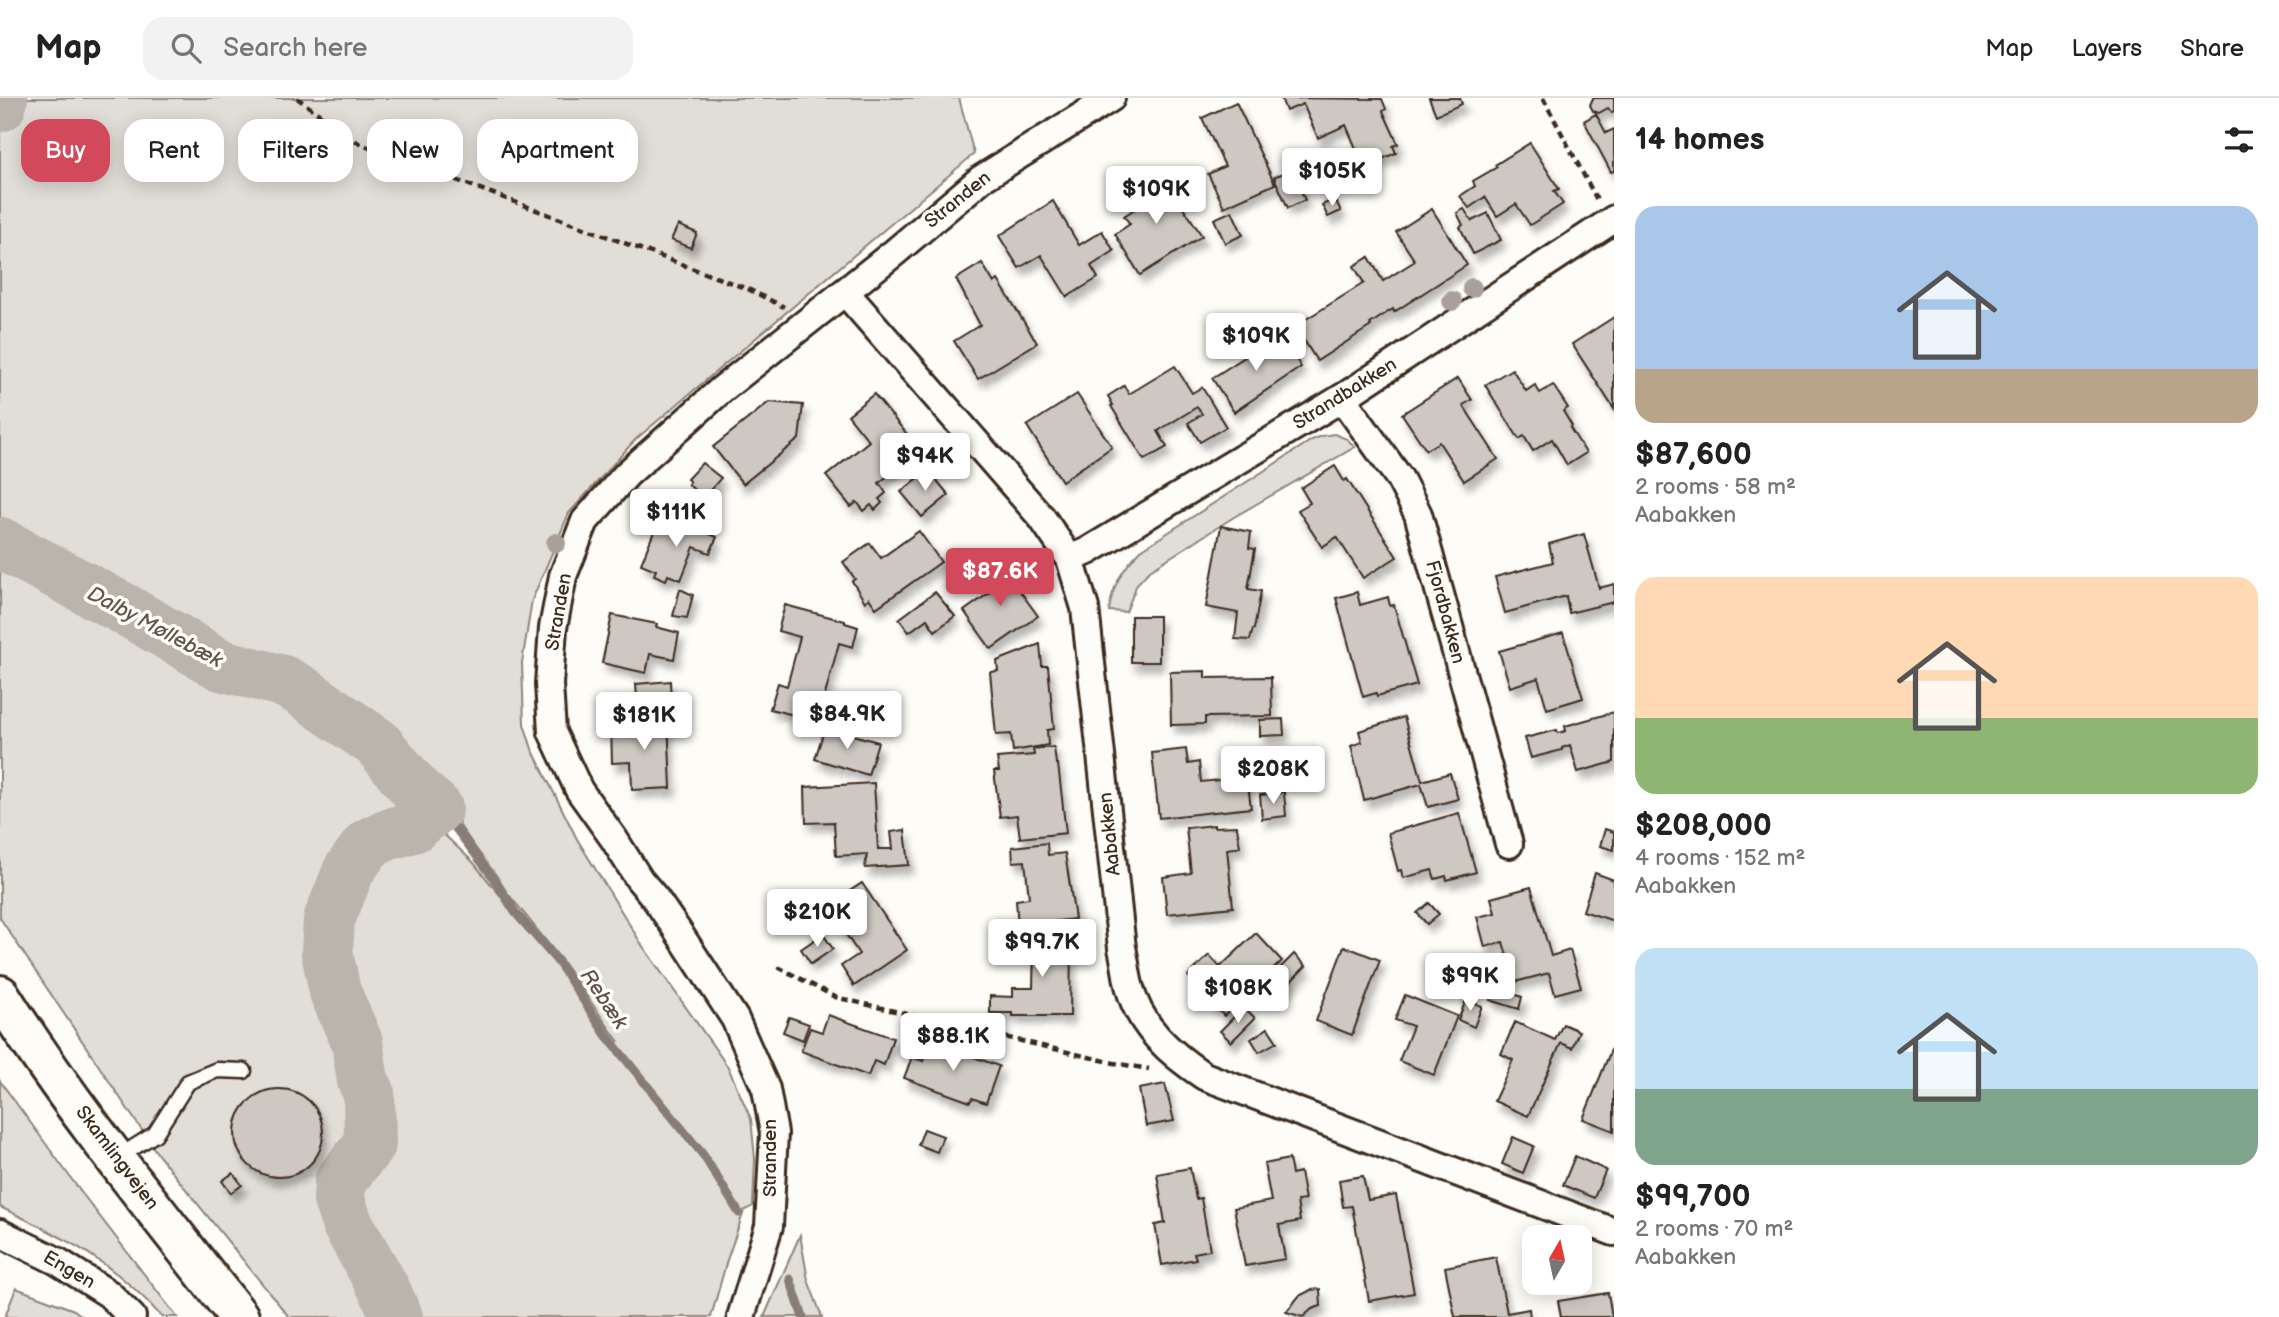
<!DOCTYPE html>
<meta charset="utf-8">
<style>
body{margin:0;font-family:"Balsamiq Sans",sans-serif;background:#f2f2f2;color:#222;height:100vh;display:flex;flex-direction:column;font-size:26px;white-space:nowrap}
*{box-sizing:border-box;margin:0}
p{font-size:23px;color:#767676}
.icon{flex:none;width:38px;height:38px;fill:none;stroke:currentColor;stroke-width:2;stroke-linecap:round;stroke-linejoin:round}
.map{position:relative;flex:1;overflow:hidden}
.details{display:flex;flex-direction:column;background:#fff;width:665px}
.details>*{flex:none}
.guide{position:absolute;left:21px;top:21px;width:665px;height:63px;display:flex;gap:14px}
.needle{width:46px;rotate:9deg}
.fabs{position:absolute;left:1522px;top:1127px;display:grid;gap:14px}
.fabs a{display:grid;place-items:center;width:70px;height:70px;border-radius:14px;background:#fff;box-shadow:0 4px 18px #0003;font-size:35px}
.price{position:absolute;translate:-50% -60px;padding:0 16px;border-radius:7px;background:#fff;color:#222;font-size:23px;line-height:46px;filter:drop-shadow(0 2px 4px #0008)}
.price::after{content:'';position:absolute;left:50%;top:42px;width:21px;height:16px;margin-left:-10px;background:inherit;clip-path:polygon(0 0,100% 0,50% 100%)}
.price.active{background:#d1495b;color:#fff}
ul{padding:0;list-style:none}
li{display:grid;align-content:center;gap:14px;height:371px;padding:0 21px}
li span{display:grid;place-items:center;height:217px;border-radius:21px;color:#555}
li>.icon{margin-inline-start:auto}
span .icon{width:126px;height:126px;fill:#fffc;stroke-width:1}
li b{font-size:30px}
h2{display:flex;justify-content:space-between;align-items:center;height:84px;padding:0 21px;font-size:30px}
.pill{padding:0 24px;border-radius:21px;background:#fff;box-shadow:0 4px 18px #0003;font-size:24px;line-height:63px}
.pill.active{background:#d1495b;color:#fff}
header{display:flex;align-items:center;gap:42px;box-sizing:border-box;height:98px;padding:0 35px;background:#fff;border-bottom:2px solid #e0e0e0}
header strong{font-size:33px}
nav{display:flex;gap:38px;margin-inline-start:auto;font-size:24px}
.search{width:490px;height:63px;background:#f2f2f2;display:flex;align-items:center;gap:18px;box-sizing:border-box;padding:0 24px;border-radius:21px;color:#767676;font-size:26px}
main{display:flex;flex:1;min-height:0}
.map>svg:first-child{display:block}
</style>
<header>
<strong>Map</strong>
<div class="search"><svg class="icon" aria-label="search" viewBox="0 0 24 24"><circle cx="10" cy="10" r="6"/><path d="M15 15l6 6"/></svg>Search here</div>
<nav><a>Map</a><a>Layers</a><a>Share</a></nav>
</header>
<main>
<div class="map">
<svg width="1614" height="1219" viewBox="0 0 1614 1219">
<defs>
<filter id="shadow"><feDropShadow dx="4.5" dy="8" stdDeviation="3.5" flood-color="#0004"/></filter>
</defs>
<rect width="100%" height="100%" fill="#fdfcf7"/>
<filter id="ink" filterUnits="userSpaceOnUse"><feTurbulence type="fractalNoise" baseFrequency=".0143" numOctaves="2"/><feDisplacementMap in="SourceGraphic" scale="14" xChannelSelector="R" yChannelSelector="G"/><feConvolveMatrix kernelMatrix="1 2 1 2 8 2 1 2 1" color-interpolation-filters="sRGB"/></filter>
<g filter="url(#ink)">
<!-- green -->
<g fill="#e1ded7" stroke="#8e847a" stroke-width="2" fill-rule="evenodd">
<path d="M 0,0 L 959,0 L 974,56 L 635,342 L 569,415 L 532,502 L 522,565 L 524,626 L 532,651 L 577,741 L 642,847 L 728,969 L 751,1021 L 755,1061 L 753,1108 L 744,1113 L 727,1162 L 711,1219 L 289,1219 L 159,1058 L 0,820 ZM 423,686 L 458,721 L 460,728 L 505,792 L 560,860 L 619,944 L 473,764 L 434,727 L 376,749 L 352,780 L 341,835 L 348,892 L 326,891 L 320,861 L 319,831 L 345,753 L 365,734 L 408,714 L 409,694 Z"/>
<path d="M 1334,336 L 1347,341 L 1355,349 L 1234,419 L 1150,472 L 1137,486 L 1126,514 L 1109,513 C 1112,488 1123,470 1141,452 L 1312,342 L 1322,338 Z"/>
<path d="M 0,983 L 81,1094 L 177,1219 L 162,1219 C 114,1164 64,1139 0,1109 Z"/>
<polygon points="800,1137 808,1182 822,1219 764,1219"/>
<polygon points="16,1190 74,1212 83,1219 5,1219"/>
</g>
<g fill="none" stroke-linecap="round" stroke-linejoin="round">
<!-- stream -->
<g stroke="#887d74" stroke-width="9">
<polyline points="437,710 447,719 493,779 515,814 559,865 606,937 704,1058 739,1115"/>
<polyline points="790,1181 803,1219"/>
</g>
<!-- river -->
<g stroke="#bbb4ad" stroke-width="52">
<polyline points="0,8 2,0"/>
<polyline points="0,445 126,512 221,567 283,583 300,592 377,645 417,693 437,710 413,729 386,737 368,746 349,772 329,822 327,854 335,894 357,944 363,983 369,994 370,1046 340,1083 339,1102 347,1125 384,1191 397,1219"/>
</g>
</g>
<!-- building -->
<g fill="#cdc8c2" stroke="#3b2a1e" stroke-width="2" filter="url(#shadow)">
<polygon points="1281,0 1382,1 1386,11 1383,13 1398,46 1393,48 1396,55 1370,66 1367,60 1361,62 1346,27 1318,40 1303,6 1286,13"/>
<polygon points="1429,0 1460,0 1462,6 1436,17"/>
<polygon points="1593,0 1614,0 1614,14 1612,15 1608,10 1599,15 1593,13 1590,7"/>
<polygon points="1236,4 1275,86 1224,109 1208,76 1225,68 1202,20"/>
<polygon points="1596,16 1606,35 1614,31 1614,73 1611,74 1584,23"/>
<polygon points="1530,45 1559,91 1554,93 1563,106 1530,127 1516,106 1497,118 1485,99 1469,110 1460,98 1475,88 1473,83 1497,69 1495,67"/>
<polygon points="1292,71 1305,102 1288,110 1274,79"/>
<polygon points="1162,77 1202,138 1140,177 1115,136 1130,126 1124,118 1136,110 1129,98"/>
<polygon points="1335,101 1341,113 1328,119 1322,107"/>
<polygon points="1053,103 1079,147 1102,133 1114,153 1091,168 1098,180 1067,199 1041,157 1019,170 999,138"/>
<polygon points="1432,111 1467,167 1394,214 1393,211 1385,216 1370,226 1371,228 1317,263 1295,228 1364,185 1354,168 1369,159 1383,183 1415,163 1396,134"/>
<polygon points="1464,111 1472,123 1488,115 1501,142 1473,156 1460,129 1463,127 1457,115"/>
<polygon points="1232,113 1243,137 1225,145 1214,121"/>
<polygon points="678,127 697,135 691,150 671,142"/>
<polygon points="982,165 994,185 998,182 1037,245 978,281 954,243 980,227 956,181"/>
<polygon points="1614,219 1614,311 1572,246"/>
<polygon points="1283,239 1301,269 1234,314 1212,280 1273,241 1275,245"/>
<polygon points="1175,268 1192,295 1202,289 1226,329 1200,344 1188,325 1202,316 1197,309 1158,333 1167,349 1144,362 1111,308 1113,307 1108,298 1124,288 1129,296"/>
<polygon points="1512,271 1526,293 1535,287 1540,295 1553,287 1568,310 1563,313 1572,328 1570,330 1586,355 1567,367 1552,341 1533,353 1524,338 1519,341 1485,287"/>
<polygon points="1458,280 1472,302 1463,307 1498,361 1464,383 1439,344 1426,352 1402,316"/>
<polygon points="874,296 920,352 879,385 886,395 879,401 882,405 875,412 871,407 864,413 857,404 851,409 826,378 869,343 848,317"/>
<polygon points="1077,296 1112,349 1062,383 1027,328"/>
<polygon points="769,304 803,307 799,341 743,386 713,349"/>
<polygon points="702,365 721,380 705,398 702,399 688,386 690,384 687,381"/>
<polygon points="1335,368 1344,383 1347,381 1397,459 1363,480 1337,439 1322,449 1298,412 1310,405 1301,390"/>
<polygon points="928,372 949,397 922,419 901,394"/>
<polygon points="680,421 701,429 700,432 717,439 710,455 694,449 681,482 668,477 666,482 654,477 656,472 641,466 657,426 675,433"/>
<polygon points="1221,428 1251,434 1249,450 1255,451 1248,491 1261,493 1254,531 1253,531 1250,542 1235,541 1238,515 1206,509"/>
<polygon points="919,433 941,464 876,510 869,500 865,504 852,483 855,481 843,464 870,445 881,460"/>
<polygon points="1584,436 1599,490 1614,486 1614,504 1569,515 1566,498 1505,515 1495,479 1553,464 1549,446"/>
<polygon points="999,464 1038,518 991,551 964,513 989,495 978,480"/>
<polygon points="680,491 693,497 687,520 673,518"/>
<polygon points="935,494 955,518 935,533 927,521 909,534 899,521"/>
<polygon points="1357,494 1360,507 1388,499 1390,508 1394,507 1417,587 1377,598 1376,595 1363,599 1336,500"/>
<polygon points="785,507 845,523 845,525 858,529 853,549 839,545 818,623 770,611 778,585 787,588 800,539 778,533"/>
<polygon points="612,517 657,526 656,529 679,535 674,561 650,556 646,575 602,565"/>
<rect x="1131" y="518" width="28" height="46"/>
<polygon points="1563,535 1583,600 1547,611 1538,580 1510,589 1499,553"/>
<polygon points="1040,546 1042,568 1048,568 1054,631 1047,632 1048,647 1013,653 1011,636 996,637 990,574 998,573 997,563"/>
<polygon points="1205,573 1205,580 1271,579 1272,618 1205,619 1205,626 1171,627 1170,574"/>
<polygon points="670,583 671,602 679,601 680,613 638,616 636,586"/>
<polygon points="1614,614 1614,664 1578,674 1570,647 1562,650 1562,652 1531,660 1525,640 1557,632 1558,635 1566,633 1565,628"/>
<polygon points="1404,619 1422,683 1450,675 1458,701 1428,709 1421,686 1364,702 1351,648 1362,644 1359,633"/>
<polygon points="668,621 671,690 632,692 631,664 612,665 611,626 629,625 629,622"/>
<polygon points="1283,621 1284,637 1260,638 1260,622"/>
<polygon points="825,629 878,644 868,677 815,661"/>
<polygon points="1054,649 1056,666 1058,666 1066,735 1020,740 1017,717 1000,719 994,673 999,673 997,660 1034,657 1033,651"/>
<polygon points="1186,651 1188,666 1199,664 1201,684 1247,679 1251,710 1159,720 1152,655"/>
<polygon points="874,685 878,751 893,751 891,734 905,732 909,767 865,770 867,756 836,758 834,724 806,725 805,689"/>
<polygon points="1284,694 1286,718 1262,721 1260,697"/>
<polygon points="1459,715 1476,774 1447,782 1446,778 1435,781 1432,772 1403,780 1401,772 1398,773 1388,735"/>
<polygon points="1214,727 1214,729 1237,728 1240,749 1227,751 1233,809 1167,816 1163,779 1191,775 1186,730"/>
<polygon points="1605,731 1614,734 1614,752 1600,748"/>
<polygon points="1047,745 1048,757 1065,755 1075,821 1018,828 1016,802 1029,800 1025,763 1013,764 1012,749"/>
<polygon points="1595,775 1614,782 1614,823 1583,813"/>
<polygon points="862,785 907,852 854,888 841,868 859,856 827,808"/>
<polygon points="1531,789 1551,858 1570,852 1581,889 1555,896 1549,875 1515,884 1503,844 1485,849 1477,819 1495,815 1491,800"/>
<polygon points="1429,805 1439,816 1427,826 1417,815"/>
<polygon points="1069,832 1069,847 1071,847 1070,918 1013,918 1013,915 990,915 990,898 1013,899 1013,890 1033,890 1034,851 1018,849 1018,837"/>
<polygon points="1256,835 1282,863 1224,918 1188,878 1209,857 1220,869"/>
<polygon points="823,836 833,851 811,866 801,851"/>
<polygon points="1344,848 1380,862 1352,937 1316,923"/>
<polygon points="1294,856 1306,868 1281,893 1269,881"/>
<polygon points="1494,889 1522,899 1519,911 1490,902"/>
<polygon points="1405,897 1457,918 1434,977 1399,963 1413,928 1395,922"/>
<polygon points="1466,902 1482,908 1474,929 1458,922"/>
<polygon points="1244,909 1255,920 1231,944 1220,933"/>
<polygon points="828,917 893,940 884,967 874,963 868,978 801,953 810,930 822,934"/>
<polygon points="789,919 809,926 803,942 783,934"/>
<polygon points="1515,924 1555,942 1563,926 1579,933 1572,950 1561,945 1528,1018 1494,1003 1513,962 1501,956"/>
<polygon points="1268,930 1277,944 1259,954 1251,941"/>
<polygon points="930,943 999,968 986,1005 972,1000 970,1004 904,980 912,959 923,963"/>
<polygon points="1613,947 1614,948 1614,1033 1583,1021"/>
<polygon points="1165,986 1174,1023 1146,1028 1139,991"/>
<circle cx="279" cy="1035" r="44"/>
<polygon points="924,1031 943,1038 937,1054 918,1047"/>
<polygon points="1513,1039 1534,1048 1523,1075 1502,1066"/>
<polygon points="1575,1058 1606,1072 1594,1100 1563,1087"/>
<polygon points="1289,1061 1292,1076 1300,1074 1305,1102 1297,1103 1300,1123 1279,1127 1285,1161 1245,1168 1234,1110 1271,1103 1264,1066"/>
<polygon points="1190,1070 1196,1101 1201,1100 1210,1152 1194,1155 1196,1161 1162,1167 1155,1127 1165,1125 1157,1076"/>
<polygon points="233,1075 242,1087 231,1095 222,1083"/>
<polygon points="1363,1078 1368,1102 1396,1097 1414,1195 1369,1203 1352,1108 1343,1109 1339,1082"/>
<polygon points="1496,1159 1507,1215 1529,1211 1530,1219 1455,1219 1445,1169"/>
<polygon points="1320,1191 1321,1208 1312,1211 1303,1219 1286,1214 1299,1198 1311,1192"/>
<polygon points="1608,1195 1612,1219 1561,1219 1558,1203"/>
</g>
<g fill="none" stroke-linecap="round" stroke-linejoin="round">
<defs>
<polyline id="lane" points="117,1060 155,1036 188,984 217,972 244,973"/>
<g id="street">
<path d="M 845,194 L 1042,420 L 1070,461 L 1085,510 L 1122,850 C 1125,862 1126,875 1129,887 C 1139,929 1171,956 1204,978 L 1614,1134"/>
<polyline points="1342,300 1400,381 1418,416 1509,746"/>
<polyline points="1070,461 1088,453 1342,300 1614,121"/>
<polyline points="0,1135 57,1163 109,1196 132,1219"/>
<polyline points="741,1219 769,1128 774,1035 766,991 735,921 677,832 655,800 639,781 614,741 579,692 552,634 549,586 553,530 563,478 585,423 627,376 721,292 895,154 981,81 1111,0"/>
</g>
<path id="secondary" d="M 0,897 C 71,1010 157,1114 239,1219"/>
</defs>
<!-- lane casing -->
<use href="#lane" stroke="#3b2a1e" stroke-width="19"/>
<!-- street casing -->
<use href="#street" stroke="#3b2a1e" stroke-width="32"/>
<!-- secondary casing -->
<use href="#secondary" stroke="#3b2a1e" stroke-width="44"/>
<!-- path -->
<g stroke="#3b2a1e" stroke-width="4.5" stroke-dasharray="7 5" stroke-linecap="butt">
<polyline points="297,0 360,46 750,192 784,209"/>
<polyline points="1543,0 1597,102"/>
<polyline points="778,869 835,899 1114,965 1149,971"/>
</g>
<!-- lane -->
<use href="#lane" stroke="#fdfcf7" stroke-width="14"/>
<!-- street -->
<use href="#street" stroke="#fdfcf7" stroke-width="26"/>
<!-- secondary -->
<use href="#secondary" stroke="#fdfcf7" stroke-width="38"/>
</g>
<!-- trees -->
<g fill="#a9a199">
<circle cx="1472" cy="190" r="10"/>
<circle cx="1452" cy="203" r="10"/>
<circle cx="556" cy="445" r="10"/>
</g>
</g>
<g text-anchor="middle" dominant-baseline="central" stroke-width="7" stroke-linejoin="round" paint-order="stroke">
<!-- street labels -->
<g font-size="19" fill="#3b2a1e" stroke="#fdfcf7">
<text transform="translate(958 102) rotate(-39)">Stranden</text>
<text transform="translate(1345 296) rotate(-32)">Strandbakken</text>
<text transform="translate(559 514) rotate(-80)">Stranden</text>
<text transform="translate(1445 514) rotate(75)">Fjordbakken</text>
<text transform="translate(1110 736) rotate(-96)">Aabakken</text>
<text transform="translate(117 1060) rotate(53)">Skamlingvejen</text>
<text transform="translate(770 1060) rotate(-90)">Stranden</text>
<text transform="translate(69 1172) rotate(30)">Engen</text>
</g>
<!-- water labels -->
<g font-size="21" font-style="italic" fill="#615349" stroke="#fdfcf7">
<text transform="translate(155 529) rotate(28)">Dalby Møllebæk</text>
<text transform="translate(604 901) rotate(56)">Rebæk</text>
</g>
</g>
</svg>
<div class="fabs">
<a><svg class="needle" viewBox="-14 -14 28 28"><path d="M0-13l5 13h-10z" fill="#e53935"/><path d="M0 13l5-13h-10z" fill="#767676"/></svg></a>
</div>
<b class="price" style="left:1332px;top:110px">$105K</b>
<b class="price" style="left:1156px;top:128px">$109K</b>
<b class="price" style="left:1256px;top:275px">$109K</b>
<b class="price" style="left:925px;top:395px">$94K</b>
<b class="price" style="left:676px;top:451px">$111K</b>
<b class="price active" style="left:1000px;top:510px">$87.6K</b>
<b class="price" style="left:847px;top:653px">$84.9K</b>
<b class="price" style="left:644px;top:654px">$181K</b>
<b class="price" style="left:1273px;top:708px">$208K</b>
<b class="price" style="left:817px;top:851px">$210K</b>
<b class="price" style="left:1042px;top:881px">$99.7K</b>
<b class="price" style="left:1470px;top:915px">$99K</b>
<b class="price" style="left:1238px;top:927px">$108K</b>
<b class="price" style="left:953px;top:975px">$88.1K</b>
<div class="guide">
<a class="pill active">Buy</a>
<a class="pill">Rent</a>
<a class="pill">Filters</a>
<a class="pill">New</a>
<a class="pill">Apartment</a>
</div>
</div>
<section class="details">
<h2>14 homes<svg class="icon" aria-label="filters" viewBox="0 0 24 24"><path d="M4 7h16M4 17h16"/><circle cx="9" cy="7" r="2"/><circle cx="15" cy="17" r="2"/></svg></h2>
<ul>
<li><span style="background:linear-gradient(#a9c7e8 75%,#b9a48a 0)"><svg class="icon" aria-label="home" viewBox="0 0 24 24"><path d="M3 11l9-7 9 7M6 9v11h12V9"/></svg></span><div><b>$87,600</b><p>2 rooms · 58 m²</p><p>Aabakken</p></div></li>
<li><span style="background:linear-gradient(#ffd9b3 65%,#8fb573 0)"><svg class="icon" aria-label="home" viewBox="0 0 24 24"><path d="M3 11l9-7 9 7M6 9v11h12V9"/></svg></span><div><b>$208,000</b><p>4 rooms · 152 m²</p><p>Aabakken</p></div></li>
<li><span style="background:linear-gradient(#bfe0f5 65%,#7fa58c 0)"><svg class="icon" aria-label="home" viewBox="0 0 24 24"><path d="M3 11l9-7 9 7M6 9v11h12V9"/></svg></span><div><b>$99,700</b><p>2 rooms · 70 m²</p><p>Aabakken</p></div></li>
</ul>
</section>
</main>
